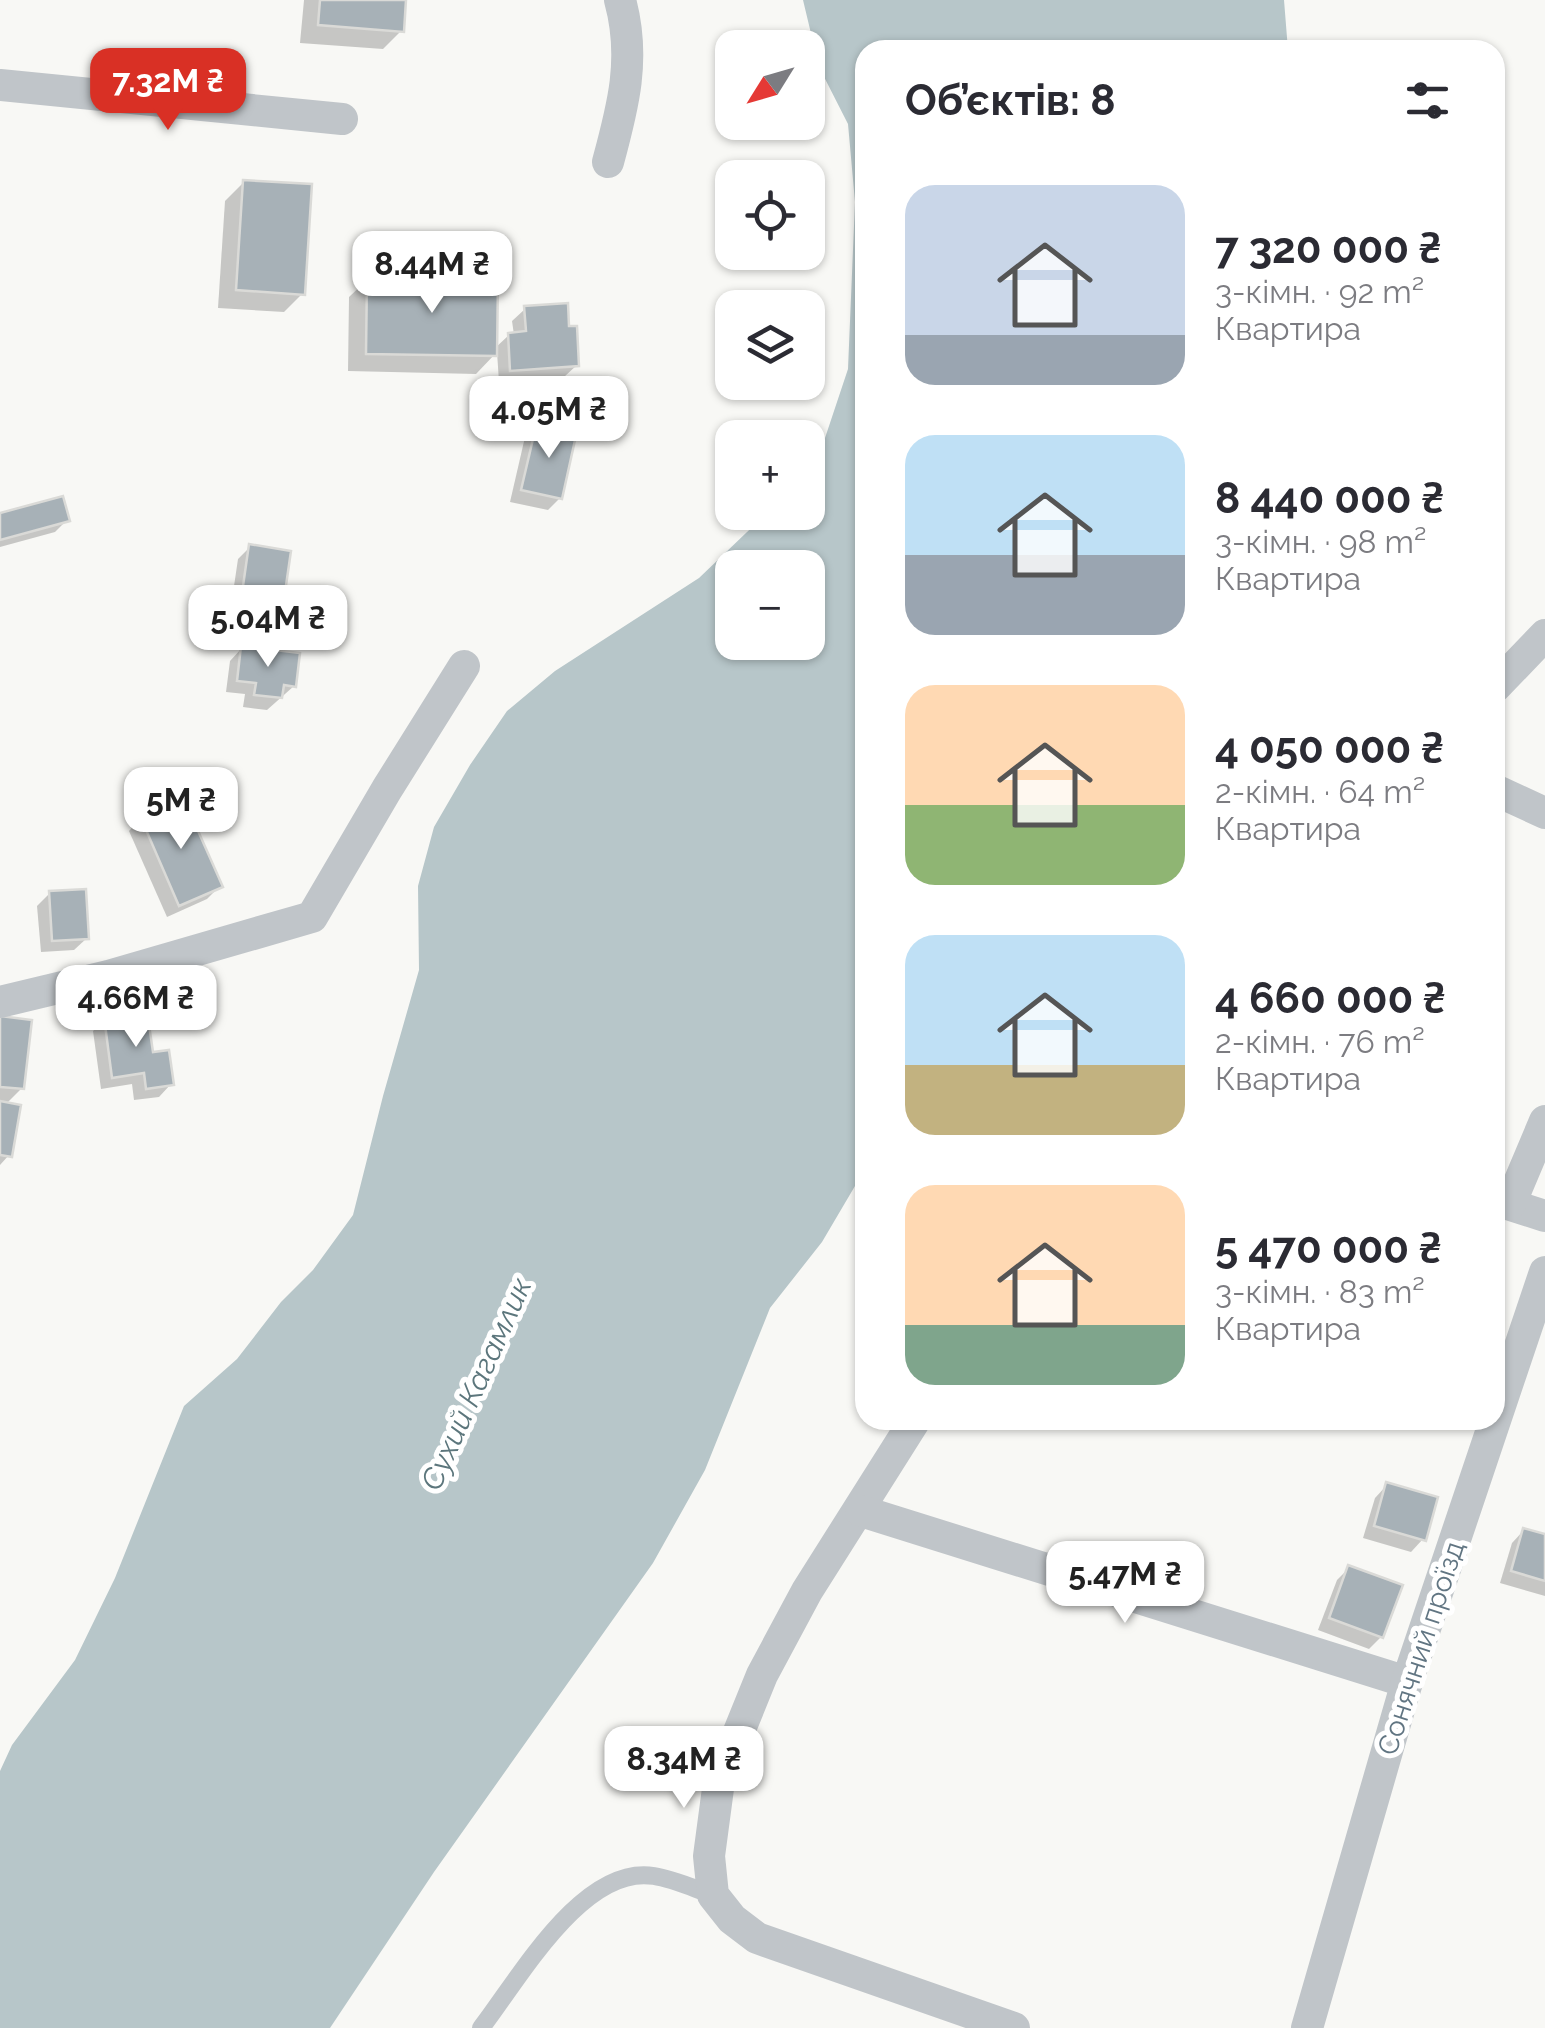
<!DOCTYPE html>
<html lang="uk">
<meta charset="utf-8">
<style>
body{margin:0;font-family:Raleway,sans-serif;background:#f7f7f7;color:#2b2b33;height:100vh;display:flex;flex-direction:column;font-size:38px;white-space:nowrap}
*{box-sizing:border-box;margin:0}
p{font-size:32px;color:#7c7c81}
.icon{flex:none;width:55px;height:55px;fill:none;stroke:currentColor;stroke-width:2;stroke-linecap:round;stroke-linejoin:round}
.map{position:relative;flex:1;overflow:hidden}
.drawer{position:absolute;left:855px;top:40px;width:650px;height:1390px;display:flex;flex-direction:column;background:#fff;border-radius:30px;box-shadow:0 2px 8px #0004}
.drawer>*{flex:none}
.needle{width:65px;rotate:233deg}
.controls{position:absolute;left:715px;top:30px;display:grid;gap:20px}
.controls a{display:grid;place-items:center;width:110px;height:110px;border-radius:20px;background:#fff;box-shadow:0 2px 8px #0004;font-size:50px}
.price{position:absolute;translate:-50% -85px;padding:0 22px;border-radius:20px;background:#fff;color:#222;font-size:32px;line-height:65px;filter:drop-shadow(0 2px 5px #0008)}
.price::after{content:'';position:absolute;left:50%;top:60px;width:30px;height:22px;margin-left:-15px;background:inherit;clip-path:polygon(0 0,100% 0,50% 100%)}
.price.on{background:#d93025;color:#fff}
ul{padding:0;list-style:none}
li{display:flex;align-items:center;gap:30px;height:250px;padding:0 50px}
li span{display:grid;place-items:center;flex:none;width:280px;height:200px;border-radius:30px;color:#555}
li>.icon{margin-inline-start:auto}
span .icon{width:120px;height:120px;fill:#fffc;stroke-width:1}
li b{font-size:42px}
h2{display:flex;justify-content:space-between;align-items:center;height:120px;padding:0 50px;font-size:42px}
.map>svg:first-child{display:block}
</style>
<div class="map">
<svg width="1545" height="2028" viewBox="0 0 1545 2028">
<rect width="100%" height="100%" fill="#f8f8f5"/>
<!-- water -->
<path fill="#b7c6c9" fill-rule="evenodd" d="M 803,0 L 1284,0 L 1288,50 L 865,50 L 865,1169 L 822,1242 L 770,1308 L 705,1470 L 653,1563 L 434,1872 L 330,2028 L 0,2028 L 0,1771 L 12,1745 L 75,1660 L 115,1578 L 184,1406 L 237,1359 L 281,1302 L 313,1270 L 353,1215 L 383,1096 L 419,970 L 418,886 L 434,827 L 470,765 L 507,711 L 555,671 L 699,578 L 767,513 L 808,512 L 808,467 L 820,453 L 848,369 L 855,202 L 848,124 L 819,67 ZM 732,568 L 808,568 L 808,642 L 732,642 Z"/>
<!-- shadow -->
<g fill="#0003">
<polygon points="304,0 404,0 401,31 383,49 300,43"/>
<polygon points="244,182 303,293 284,312 218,308 225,201"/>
<polygon points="368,279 494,349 509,335 514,335 512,321 525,309 567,329 577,365 564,377 499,382 497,352 476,374 348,371 349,297"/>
<polygon points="537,424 560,498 548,510 510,502 525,437"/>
<polygon points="0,516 67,520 55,532 0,547"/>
<polygon points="250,547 276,640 265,651 294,686 267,710 243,707 245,694 226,692 230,661 241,649 225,647 238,559"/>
<polygon points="141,818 220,886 207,899 167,917 129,831"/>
<polygon points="50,893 87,938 74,950 41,952 37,906"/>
<polygon points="0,1019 22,1088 5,1105 9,1155 0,1165"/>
<polygon points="105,1019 151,1055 171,1084 159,1097 134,1100 132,1084 101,1089 93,1031"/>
<polygon points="1387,1485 1423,1539 1411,1552 1363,1538 1375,1498"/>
<polygon points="1524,1530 1545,1536 1545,1596 1500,1583 1512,1543"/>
<polygon points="1349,1568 1381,1637 1369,1649 1318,1630 1337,1580"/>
</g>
<!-- building -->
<g fill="#a7b1b7" stroke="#dadad7" stroke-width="2.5">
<polygon points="320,0 406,0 404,32 318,25"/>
<polygon points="243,180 312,184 305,295 236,290"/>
<polygon points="367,276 498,278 497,356 366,354"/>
<polygon points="568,303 569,326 577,326 579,366 510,371 508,333 526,331 524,306"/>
<polygon points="537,422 577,431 562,499 521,490"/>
<polygon points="63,496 70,521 0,540 0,513"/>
<polygon points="249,544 291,551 278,641 236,635"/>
<polygon points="241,646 300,653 296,687 284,685 282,698 254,695 256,683 237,681"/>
<polygon points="183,797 223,887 179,906 140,816"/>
<polygon points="86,889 89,939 52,941 49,891"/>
<polygon points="147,1011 153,1052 169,1050 174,1085 146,1089 144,1073 112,1078 104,1017"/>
<polygon points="0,1016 32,1020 24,1089 0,1087"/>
<polygon points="0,1101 21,1105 12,1157 0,1155"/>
<polygon points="1386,1482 1438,1497 1426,1541 1374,1526"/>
<polygon points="1523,1528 1545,1534 1545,1581 1511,1571"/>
<polygon points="1348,1565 1403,1585 1383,1638 1329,1618"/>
</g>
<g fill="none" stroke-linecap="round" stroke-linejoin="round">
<!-- service -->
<path stroke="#c0c5c9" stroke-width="18" d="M 481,2028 C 519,1979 583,1864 654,1876 C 674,1879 695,1889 713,1895"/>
<!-- minor -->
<g stroke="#c0c5c9" stroke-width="32">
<polyline points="0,85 342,119"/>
<path d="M 608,162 C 623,107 636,58 620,0"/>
<polyline points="1495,687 1545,635"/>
<polyline points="1495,790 1545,813"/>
<polyline points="0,1002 108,976 312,917 387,789 464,666"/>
<polyline points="1495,1200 1545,1216"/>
<polyline points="1510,1204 1545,1121"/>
<polyline points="915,1420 807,1591 762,1675 719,1781 709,1856 713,1895 732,1919 757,1938 1014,2028"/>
<polyline points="861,1511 1407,1682"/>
<polyline points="1307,2028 1407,1682 1545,1272"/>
</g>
</g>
<g text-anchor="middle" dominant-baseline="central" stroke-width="10" stroke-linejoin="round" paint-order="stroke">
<!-- street labels -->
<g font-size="28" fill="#617582" stroke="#fff">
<text transform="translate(1421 1648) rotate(-72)">Сонячний проїзд</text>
</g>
<!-- water labels -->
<g font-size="30" font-style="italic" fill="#5c767c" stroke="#fff">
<text transform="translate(476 1384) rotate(-66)">Сухий Кагамлик</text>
</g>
</g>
</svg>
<div class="controls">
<a><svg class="needle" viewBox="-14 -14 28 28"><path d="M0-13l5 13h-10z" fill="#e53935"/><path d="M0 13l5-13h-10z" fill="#7c7c81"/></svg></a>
<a><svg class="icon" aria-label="locate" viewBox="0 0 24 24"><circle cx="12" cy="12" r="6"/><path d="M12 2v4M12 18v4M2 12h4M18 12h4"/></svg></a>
<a><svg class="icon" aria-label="layers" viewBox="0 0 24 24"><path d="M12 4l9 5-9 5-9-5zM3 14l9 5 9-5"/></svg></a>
<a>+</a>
<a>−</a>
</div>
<b class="price on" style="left:168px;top:133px">7.32M ₴</b>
<b class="price" style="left:432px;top:316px">8.44M ₴</b>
<b class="price" style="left:549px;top:461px">4.05M ₴</b>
<b class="price" style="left:268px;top:670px">5.04M ₴</b>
<b class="price" style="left:181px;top:852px">5M ₴</b>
<b class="price" style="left:136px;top:1050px">4.66M ₴</b>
<b class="price" style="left:1125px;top:1626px">5.47M ₴</b>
<b class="price" style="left:684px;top:1811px">8.34M ₴</b>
<section class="drawer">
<h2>Об’єктів: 8<svg class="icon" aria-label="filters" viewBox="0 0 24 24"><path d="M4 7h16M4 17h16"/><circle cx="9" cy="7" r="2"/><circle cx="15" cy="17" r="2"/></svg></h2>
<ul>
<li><span style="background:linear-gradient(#c9d6e8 75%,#9aa5b1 0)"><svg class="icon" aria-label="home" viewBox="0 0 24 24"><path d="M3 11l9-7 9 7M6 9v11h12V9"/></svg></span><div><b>7 320 000 ₴</b><p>3-кімн. · 92 m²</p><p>Квартира</p></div></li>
<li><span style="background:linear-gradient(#bfe0f5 60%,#9aa5b1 0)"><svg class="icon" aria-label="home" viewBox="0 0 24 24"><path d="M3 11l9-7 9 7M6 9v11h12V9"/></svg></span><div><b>8 440 000 ₴</b><p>3-кімн. · 98 m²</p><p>Квартира</p></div></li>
<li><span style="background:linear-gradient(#ffd9b3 60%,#8fb573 0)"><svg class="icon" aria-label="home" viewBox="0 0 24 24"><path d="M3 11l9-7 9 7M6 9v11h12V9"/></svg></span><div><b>4 050 000 ₴</b><p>2-кімн. · 64 m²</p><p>Квартира</p></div></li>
<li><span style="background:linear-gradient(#bfe0f5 65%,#c2b280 0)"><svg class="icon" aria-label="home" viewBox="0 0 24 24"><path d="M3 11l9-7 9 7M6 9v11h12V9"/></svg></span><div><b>4 660 000 ₴</b><p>2-кімн. · 76 m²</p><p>Квартира</p></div></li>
<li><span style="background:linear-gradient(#ffd9b3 70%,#7fa58c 0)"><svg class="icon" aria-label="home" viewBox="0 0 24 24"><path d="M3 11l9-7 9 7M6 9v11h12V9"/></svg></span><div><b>5 470 000 ₴</b><p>3-кімн. · 83 m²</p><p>Квартира</p></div></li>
</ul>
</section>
</div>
